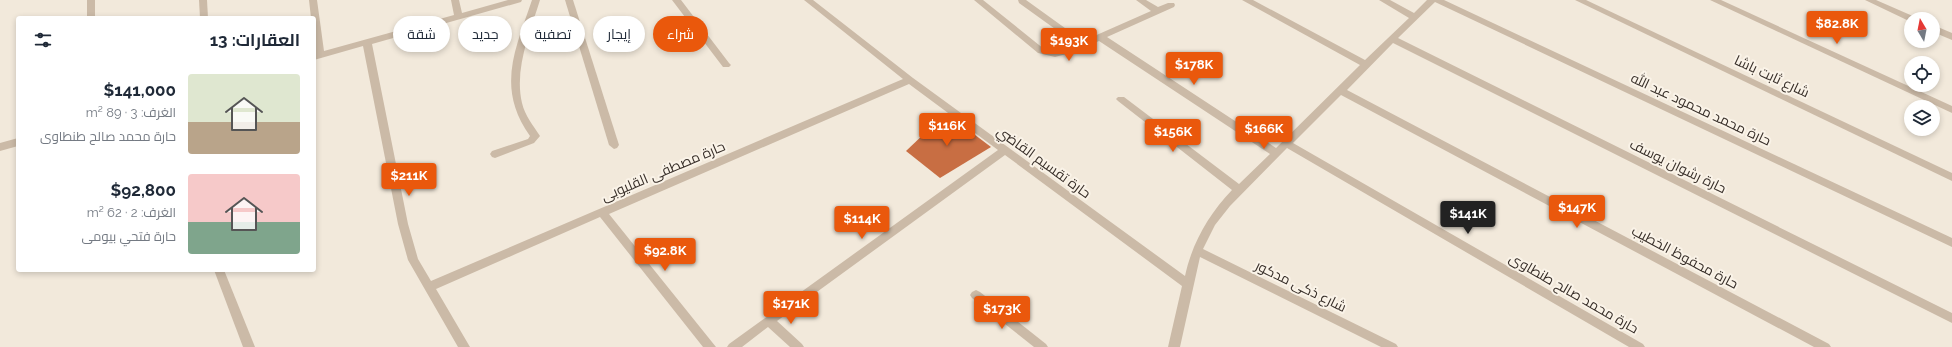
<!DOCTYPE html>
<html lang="ar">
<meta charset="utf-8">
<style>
body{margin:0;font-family:Raleway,Cairo,sans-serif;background:#f6f6f7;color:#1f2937;direction:rtl;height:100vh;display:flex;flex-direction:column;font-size:15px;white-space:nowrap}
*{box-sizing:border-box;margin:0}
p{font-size:13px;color:#747a83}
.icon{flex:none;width:22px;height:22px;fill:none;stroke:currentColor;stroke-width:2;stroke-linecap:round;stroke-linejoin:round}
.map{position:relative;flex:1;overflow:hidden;direction:ltr}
.side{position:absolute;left:16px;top:16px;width:300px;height:256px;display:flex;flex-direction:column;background:#fff;border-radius:4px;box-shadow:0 2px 6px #0003;direction:rtl}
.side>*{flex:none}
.guide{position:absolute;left:328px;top:16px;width:380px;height:36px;direction:rtl;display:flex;gap:8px}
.needle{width:26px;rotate:350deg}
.fabs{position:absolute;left:1904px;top:12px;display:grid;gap:8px}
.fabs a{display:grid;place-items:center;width:36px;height:36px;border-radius:50%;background:#fff;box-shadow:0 2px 6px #0003;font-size:20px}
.price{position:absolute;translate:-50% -34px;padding:0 9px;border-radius:4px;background:#ea580c;color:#fff;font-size:13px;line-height:26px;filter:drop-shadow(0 1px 2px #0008)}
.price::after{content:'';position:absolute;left:50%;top:24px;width:12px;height:9px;margin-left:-6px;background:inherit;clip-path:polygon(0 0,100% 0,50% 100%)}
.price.active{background:#222;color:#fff}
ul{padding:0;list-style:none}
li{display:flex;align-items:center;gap:12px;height:100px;padding:0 16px}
li span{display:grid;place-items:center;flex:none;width:112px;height:80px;border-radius:4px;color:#555}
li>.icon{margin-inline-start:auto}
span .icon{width:48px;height:48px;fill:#fffc;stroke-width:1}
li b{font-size:17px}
h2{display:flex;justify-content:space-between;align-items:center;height:48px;padding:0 16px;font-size:17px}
.pill{padding:0 14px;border-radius:18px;background:#fff;box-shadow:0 2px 6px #0003;font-size:14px;line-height:36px}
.pill.active{background:#ea580c;color:#fff}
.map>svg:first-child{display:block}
</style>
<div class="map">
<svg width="1952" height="347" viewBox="0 0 1952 347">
<rect width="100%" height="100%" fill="#f2e9db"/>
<!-- building -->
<polygon fill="#c86e43" points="946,113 991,147 940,178 906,151"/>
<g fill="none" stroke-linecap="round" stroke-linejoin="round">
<!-- street -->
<g fill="#cbbaa7" fill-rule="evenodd">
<rect x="87" y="0" width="8" height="18"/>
<polygon points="199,0 207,0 208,18 200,18"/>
<path d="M 309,0 L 317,0 L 324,51 L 454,15 L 451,0 L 459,0 L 462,13 L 508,0 L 522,0 L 521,2 L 372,44 L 408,224 L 418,259 L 431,281 L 903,79 L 804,0 L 813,0 L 913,78 L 1185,276 C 1192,243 1209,214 1232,190 L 1118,101 L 1116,99 L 1118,97 L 1124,97 L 1239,184 L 1270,154 L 1099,41 L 1074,52 L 1055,57 L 1038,53 L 974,0 L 983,0 L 1044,49 L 1055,51 L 1076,44 L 1019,3 L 1018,0 L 1026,0 L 1083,41 L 1151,11 L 1136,0 L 1146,0 L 1158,7 L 1168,3 L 1174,3 L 1175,5 L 1174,7 L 1107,37 L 1276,148 L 1360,65 L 1242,0 L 1253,0 L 1365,60 L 1409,18 L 1379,0 L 1390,0 L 1414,13 L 1427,0 L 1444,0 L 1952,238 L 1952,247 L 1435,2 L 1398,38 L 1952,313 L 1952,323 L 1393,43 L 1347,90 L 1829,344 L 1831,347 L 1814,347 L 1341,95 L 1293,143 L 1643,344 L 1645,347 L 1629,347 L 1287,148 L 1230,206 L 1215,225 L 1203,249 L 1396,344 L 1398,347 L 1381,347 L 1200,257 L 1180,347 L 1168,347 L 1182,286 L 1005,155 L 777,321 L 802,344 L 804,347 L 790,347 L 768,327 L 742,347 L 727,347 L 729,344 L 998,150 L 909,84 L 609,214 L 716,347 L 703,347 L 600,217 L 436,289 L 470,347 L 458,347 L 408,260 L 398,224 L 363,46 L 314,60 L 314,18 L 311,18 Z"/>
<path d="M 532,0 L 540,0 C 530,32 514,69 522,103 C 525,116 533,125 540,136 L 534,143 L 495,158 L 492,157 L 490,154 L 492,151 L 528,139 L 530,136 C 496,88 515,50 532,0 Z"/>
<polygon points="565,0 573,0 619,145 617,148 614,149 609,145"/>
<polygon points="672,0 681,0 729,63 731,65 729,67 723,67"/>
<polygon points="1575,0 1586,0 1952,173 1952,181"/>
<polygon points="1710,0 1721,0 1952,106 1952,113"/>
<polygon points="1865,0 1876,0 1915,17 1916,19 1911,19 1911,22 1909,21"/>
<polygon points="1933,25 1952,33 1952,40 1933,32"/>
<polygon points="18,138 18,146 0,151 0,143"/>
<polygon points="214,270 224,270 255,347 243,347"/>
<polygon points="976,290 980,292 1046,344 1048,347 1034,347 972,298 970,295 972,292"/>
</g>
</g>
<g text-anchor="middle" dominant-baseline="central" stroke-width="4" stroke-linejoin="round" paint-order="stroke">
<!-- street labels -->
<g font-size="14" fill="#372e28" stroke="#faf3e8">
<text transform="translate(1772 76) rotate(25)">شارع ثابت باشا</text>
<text transform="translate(1701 109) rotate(25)">حارة محمد محمود عبد الله</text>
<text transform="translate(1044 162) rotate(36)">حارة تقسيم القاضي</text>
<text transform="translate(1678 166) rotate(26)">حارة رشوان يوسف</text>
<text transform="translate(663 171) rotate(-23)">حارة مصطفى القليوبى</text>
<text transform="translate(1685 257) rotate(28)">حارة محفوظ الخطيب</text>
<text transform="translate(1301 286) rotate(26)">شارع ذكى مدكور</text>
<text transform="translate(1574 293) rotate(30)">حارة محمد صالح طنطاوى</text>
</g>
</g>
</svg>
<div class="fabs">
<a><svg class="needle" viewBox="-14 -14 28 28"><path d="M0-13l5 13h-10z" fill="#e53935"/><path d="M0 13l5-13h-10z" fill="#747a83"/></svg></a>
<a><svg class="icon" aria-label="locate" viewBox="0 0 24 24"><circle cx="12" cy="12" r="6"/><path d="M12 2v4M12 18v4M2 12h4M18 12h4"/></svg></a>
<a><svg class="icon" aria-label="layers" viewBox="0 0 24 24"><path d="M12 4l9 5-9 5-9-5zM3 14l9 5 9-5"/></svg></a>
</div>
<b class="price" style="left:1837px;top:45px">$82.8K</b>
<b class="price" style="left:1069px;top:62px">$193K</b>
<b class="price" style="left:1194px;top:86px">$178K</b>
<b class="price" style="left:947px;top:147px">$116K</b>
<b class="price" style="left:1264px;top:150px">$166K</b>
<b class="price" style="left:1173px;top:153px">$156K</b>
<b class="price" style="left:409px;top:197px">$211K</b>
<b class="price" style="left:1577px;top:229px">$147K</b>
<b class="price active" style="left:1468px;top:235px">$141K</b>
<b class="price" style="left:862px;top:240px">$114K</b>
<b class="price" style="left:665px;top:272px">$92.8K</b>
<b class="price" style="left:791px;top:325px">$171K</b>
<b class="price" style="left:1002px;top:330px">$173K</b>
<div class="guide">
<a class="pill active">شراء</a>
<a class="pill">إيجار</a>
<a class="pill">تصفية</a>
<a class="pill">جديد</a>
<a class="pill">شقة</a>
</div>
<section class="side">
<h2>العقارات: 13<svg class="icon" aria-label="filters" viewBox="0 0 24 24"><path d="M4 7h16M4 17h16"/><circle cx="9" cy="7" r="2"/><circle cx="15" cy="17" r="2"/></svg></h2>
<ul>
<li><span style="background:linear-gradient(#dfe7d0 60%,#b9a48a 0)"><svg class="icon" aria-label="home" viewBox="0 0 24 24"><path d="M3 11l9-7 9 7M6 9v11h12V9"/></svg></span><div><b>$141,000</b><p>الغرف: 3 · 89 m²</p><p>حارة محمد صالح طنطاوى</p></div></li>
<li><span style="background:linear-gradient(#f6c9c9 60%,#7fa58c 0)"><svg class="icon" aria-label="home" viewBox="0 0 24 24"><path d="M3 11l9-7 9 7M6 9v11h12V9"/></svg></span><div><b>$92,800</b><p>الغرف: 2 · 62 m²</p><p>حارة فتحي بيومى</p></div></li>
</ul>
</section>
</div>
